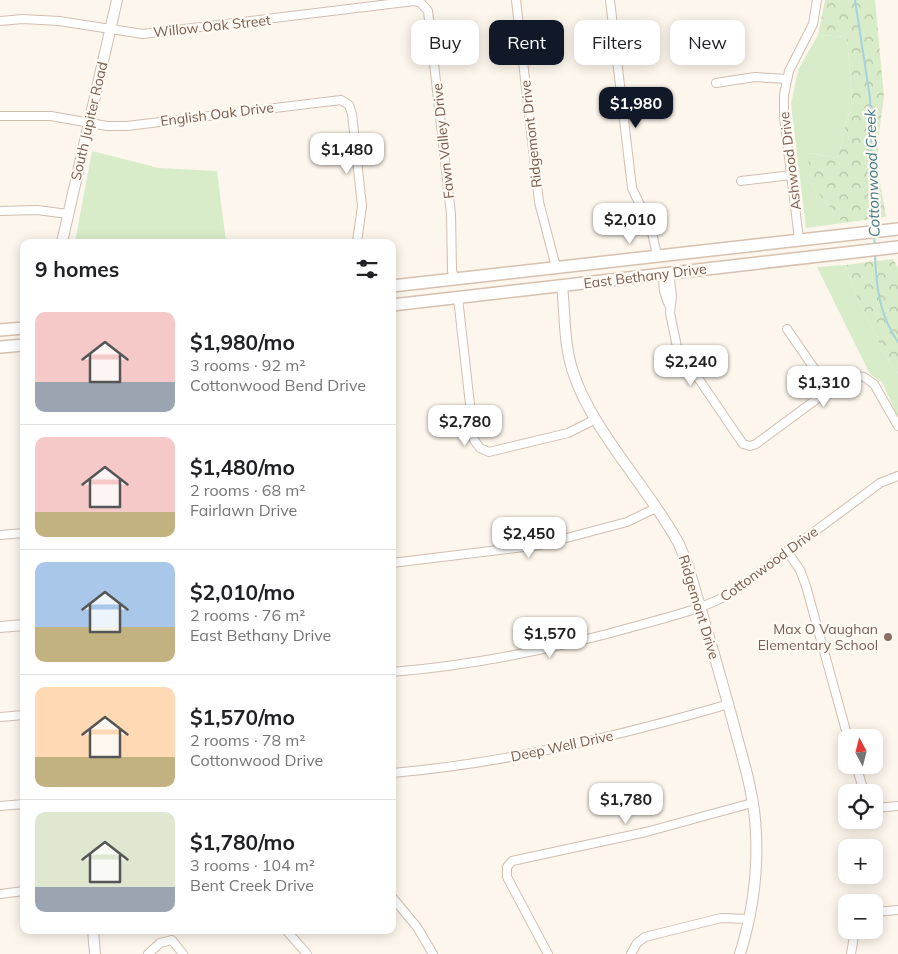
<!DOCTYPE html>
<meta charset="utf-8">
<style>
body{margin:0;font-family:Mulish,sans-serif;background:#f6f6f6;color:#202124;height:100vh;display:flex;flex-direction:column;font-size:19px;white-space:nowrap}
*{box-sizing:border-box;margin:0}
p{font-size:16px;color:#757577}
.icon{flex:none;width:28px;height:28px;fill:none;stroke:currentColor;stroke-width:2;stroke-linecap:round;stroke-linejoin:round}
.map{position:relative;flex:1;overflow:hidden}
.details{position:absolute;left:20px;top:239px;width:376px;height:695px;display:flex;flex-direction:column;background:#fff;border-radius:10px;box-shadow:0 2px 12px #0003}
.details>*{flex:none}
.top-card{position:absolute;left:411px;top:20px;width:411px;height:45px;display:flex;gap:10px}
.needle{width:32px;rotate:353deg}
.buttons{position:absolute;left:838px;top:729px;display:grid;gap:10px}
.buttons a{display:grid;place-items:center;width:45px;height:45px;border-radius:10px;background:#fff;box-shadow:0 2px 12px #0003;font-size:25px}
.price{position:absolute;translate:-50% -42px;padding:0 11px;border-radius:10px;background:#fff;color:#222;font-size:16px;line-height:32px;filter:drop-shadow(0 1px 2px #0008)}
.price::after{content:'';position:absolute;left:50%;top:30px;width:15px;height:11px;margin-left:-8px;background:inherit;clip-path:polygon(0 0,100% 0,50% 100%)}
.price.current{background:#111827;color:#fff}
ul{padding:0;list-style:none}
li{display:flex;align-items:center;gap:15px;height:125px;padding:0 15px}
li+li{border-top:1px solid #e0e0e0}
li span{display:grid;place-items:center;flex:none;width:140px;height:100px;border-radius:10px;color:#555}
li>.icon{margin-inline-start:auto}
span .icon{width:60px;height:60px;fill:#fffc;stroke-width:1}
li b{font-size:21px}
h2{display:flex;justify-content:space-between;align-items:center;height:60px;padding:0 15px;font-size:21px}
.tag{padding:0 18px;border-radius:10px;background:#fff;box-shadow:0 2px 12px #0003;font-size:18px;line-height:45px}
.tag.current{background:#111827;color:#fff}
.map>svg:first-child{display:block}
</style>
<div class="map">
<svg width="898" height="954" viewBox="0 0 898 954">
<defs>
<pattern id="forest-crowns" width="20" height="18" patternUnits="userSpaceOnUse" patternTransform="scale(1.25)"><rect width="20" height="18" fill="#d8ecc9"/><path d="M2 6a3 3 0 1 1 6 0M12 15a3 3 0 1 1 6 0" fill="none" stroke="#b4c2a5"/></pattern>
</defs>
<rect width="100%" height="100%" fill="#fdf6ec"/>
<!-- green -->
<g fill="#d8ecc9">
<polygon points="818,35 847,37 852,99 838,158 808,153 813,187 843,223 806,228 791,104 798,70"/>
<polygon points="92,151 159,168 217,171 226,242 75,242"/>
<polygon points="846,265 859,303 891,365 898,373 898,417 882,382 870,374 817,267"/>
</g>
<!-- forest -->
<g fill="url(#forest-crowns)">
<polygon points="825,0 875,0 884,97 878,139 879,177 886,217 843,223 813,187 807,153 838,158 852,99 847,37 818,35"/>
<polygon points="893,259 898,268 898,373 891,365 859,303 846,265"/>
</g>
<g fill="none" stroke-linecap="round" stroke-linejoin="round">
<!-- stream -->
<g stroke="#a5d3da" stroke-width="2">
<polyline points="855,0 870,98 874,226"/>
<polyline points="874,236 875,246"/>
<path d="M 875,254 C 876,285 879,315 898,342"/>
</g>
<defs>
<g id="minor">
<polyline points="516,0 539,202 556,267"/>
<polyline points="610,0 632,188 651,228 657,255"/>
<polyline points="0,21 23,19 59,21 143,34 414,1 421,3 428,11 451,214 452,271 455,279"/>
<polyline points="716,83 755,77 787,79"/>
<polyline points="0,116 51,116 107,126 127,126 341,100 349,105 352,114 362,206 357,242"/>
<polyline points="741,181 792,175"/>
<polyline points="0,211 37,210 68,214"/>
<polyline points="799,239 784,117 784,95 789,71 813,24 817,0"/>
<polyline points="458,298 474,440 480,448 489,452 568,433 596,419"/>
<path d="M 670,307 C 665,296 661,286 665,274 L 670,280 L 672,296 L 670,313 L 677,347 L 743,444 L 750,446 L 756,444 L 829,390 L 847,378 L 856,376 L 864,377 L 874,384 L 898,426"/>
<polyline points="787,329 829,390"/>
<polyline points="0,535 24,533"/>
<polyline points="787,551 800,570 806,586 848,738"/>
<polyline points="392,563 540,545 627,522 656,508"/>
<path d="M 392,672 C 476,665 559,648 640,625 C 672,616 704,609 733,592 L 880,483 L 898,476"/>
<polyline points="0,717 24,715"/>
<polyline points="856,765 864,792"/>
<path d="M 392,773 C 507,763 619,736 729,704"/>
<polyline points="0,806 24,804"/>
<polyline points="874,808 898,806"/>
<polyline points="0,894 24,891"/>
<polyline points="392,897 417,927 433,954"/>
<polyline points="874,912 898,910"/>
<polyline points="286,930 307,954"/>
<polyline points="148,954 160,943 172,940 183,954"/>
<polyline points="548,954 507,877 507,867 512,861 646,832 752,803"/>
<polyline points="631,954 637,943 645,937 721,918 749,919"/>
<polyline points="851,954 855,930"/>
</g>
<g id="tertiary">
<polyline points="62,242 117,0"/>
<path d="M 562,286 C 565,313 564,343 572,369 C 590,429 649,488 679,544 L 688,566 C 705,623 722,680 737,737 C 746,769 755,801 756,834 C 758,875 752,915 740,954"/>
<polyline points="0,627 24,625"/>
<polyline points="93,930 95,954"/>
</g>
<g id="secondary">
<polyline points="392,286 898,229"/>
<polyline points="392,305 898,247"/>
<polyline points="0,330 24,328"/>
<polyline points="0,347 24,345"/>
</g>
</defs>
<!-- minor casing -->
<use href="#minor" stroke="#d1beb0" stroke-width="10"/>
<!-- tertiary casing -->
<use href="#tertiary" stroke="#d1beb0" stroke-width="12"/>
<!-- secondary casing -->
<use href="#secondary" stroke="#d6c0b0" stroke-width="14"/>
<!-- minor -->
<use href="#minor" stroke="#fff" stroke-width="8"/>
<!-- tertiary -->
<use href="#tertiary" stroke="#fff" stroke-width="10"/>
<!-- secondary -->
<use href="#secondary" stroke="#fff" stroke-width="11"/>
</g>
<!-- markers -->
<circle fill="#8d6e63" stroke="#fffaf3" stroke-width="2" cx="888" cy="637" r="5"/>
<g text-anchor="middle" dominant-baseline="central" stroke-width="4.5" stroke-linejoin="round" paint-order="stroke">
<!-- street labels -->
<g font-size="14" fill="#7a5c4d" stroke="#fffaf3">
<text transform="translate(212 26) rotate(-6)">Willow Oak Street</text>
<text transform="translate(217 114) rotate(-7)">English Oak Drive</text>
<text transform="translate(89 121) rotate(-77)">South Jupiter Road</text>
<text transform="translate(531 134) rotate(-96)">Ridgemont Drive</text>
<text transform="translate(443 141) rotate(-96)">Fawn Valley Drive</text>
<text transform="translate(790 161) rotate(-97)">Ashwood Drive</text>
<text transform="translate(645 276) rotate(-7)">East Bethany Drive</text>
<text transform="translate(769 564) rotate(-36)">Cottonwood Drive</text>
<text transform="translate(699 607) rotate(73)">Ridgemont Drive</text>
<text transform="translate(562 746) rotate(-12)">Deep Well Drive</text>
</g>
<!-- education labels -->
<g font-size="14" fill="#785e54" stroke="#fffaf3" text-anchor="end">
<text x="878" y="629">Max O Vaughan<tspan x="878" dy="16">Elementary School</tspan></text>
</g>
<!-- water labels -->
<g font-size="15" font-style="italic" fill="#437c86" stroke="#fffaf3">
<text transform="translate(872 173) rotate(-92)">Cottonwood Creek</text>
</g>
</g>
</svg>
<div class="buttons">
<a><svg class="needle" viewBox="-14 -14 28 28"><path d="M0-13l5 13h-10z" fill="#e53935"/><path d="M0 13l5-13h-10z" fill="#757577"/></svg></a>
<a><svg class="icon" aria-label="locate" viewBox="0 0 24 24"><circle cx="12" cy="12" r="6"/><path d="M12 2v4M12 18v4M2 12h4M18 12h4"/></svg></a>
<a>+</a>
<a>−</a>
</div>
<b class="price current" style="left:636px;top:129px">$1,980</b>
<b class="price" style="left:347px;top:175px">$1,480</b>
<b class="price" style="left:630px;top:245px">$2,010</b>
<b class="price" style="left:691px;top:387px">$2,240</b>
<b class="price" style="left:824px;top:408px">$1,310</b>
<b class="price" style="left:465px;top:447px">$2,780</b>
<b class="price" style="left:529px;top:559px">$2,450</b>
<b class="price" style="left:550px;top:659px">$1,570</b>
<b class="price" style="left:626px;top:825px">$1,780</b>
<div class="top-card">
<a class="tag">Buy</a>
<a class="tag current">Rent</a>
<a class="tag">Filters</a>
<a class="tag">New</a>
</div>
<section class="details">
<h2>9 homes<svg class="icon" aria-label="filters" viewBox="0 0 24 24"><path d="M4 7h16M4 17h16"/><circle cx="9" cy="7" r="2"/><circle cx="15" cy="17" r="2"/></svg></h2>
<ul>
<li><span style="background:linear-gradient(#f6c9c9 70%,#9aa5b1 0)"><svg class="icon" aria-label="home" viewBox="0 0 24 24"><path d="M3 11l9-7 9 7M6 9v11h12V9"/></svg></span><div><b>$1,980/mo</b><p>3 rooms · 92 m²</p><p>Cottonwood Bend Drive</p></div></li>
<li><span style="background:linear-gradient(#f6c9c9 75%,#c2b280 0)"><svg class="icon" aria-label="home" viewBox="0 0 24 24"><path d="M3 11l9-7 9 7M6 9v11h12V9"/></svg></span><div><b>$1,480/mo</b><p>2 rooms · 68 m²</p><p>Fairlawn Drive</p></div></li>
<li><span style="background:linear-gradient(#a9c7e8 65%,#c2b280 0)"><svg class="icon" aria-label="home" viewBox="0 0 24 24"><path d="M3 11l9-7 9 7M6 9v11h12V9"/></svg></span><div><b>$2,010/mo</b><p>2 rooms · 76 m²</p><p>East Bethany Drive</p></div></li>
<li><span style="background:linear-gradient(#ffd9b3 70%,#c2b280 0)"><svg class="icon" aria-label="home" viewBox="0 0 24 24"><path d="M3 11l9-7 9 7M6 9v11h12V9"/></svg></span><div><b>$1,570/mo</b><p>2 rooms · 78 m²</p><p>Cottonwood Drive</p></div></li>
<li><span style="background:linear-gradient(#dfe7d0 75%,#9aa5b1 0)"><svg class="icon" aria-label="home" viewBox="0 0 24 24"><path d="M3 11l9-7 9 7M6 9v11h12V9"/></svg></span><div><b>$1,780/mo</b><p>3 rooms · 104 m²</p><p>Bent Creek Drive</p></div></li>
</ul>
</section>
</div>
